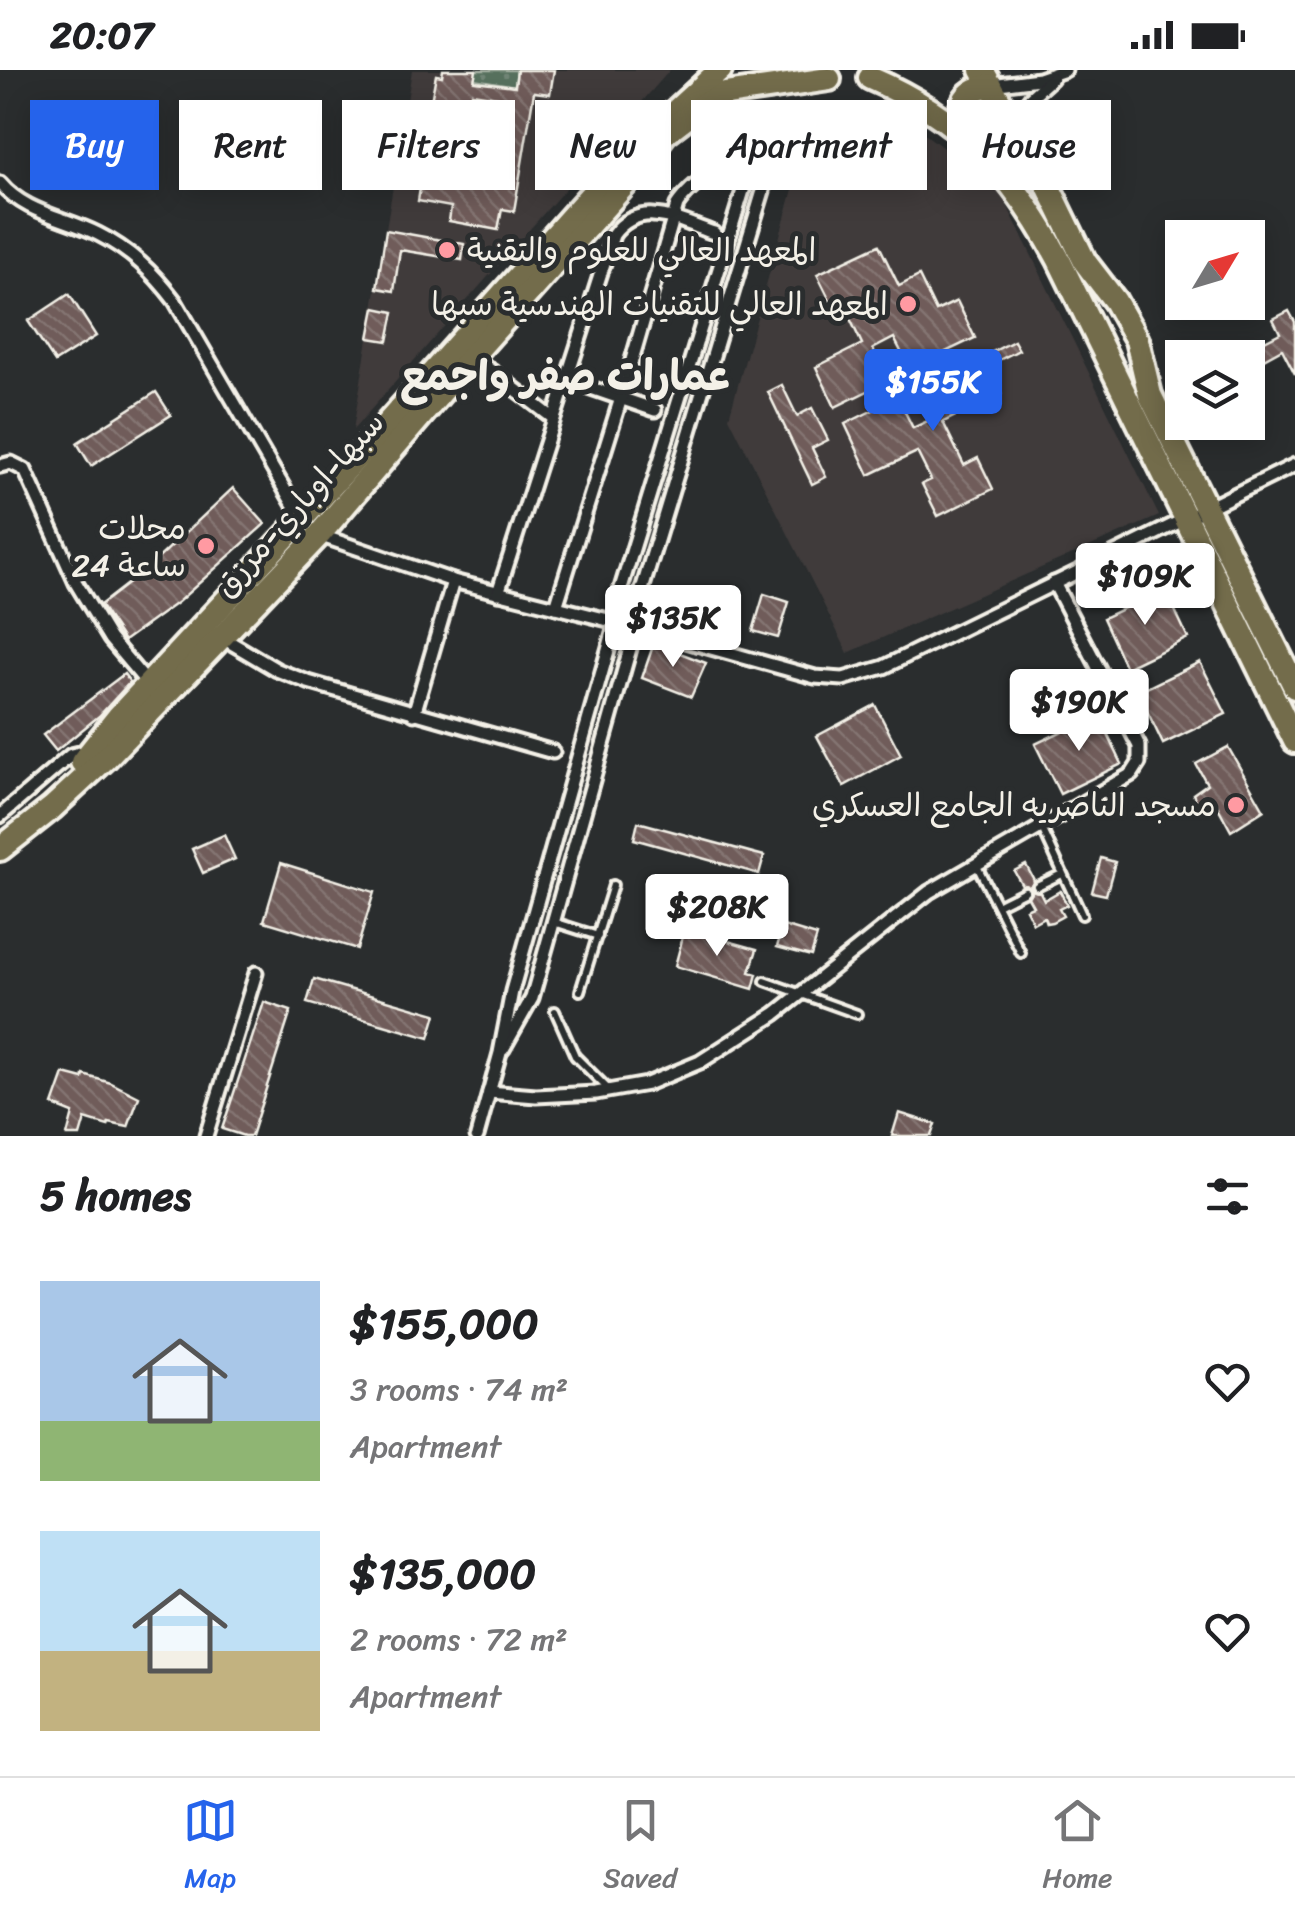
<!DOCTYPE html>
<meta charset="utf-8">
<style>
body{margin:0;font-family:Sriracha,"Playpen Sans Arabic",sans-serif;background:#f2f2f2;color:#202124;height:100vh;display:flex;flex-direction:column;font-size:38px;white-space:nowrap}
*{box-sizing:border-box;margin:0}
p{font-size:32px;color:#757577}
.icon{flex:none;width:55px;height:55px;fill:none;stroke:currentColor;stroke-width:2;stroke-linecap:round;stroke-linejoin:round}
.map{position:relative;height:1066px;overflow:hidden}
.panel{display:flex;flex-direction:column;background:#fff;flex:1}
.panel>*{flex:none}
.guide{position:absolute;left:30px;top:30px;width:1235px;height:90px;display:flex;gap:20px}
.needle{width:65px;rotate:52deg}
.controls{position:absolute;left:1165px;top:150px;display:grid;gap:20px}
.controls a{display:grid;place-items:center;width:100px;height:100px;border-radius:0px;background:#fff;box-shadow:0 5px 25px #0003;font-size:50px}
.price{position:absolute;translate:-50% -85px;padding:0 22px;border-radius:10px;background:#fff;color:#222;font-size:32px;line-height:65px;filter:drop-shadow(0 2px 5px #0008)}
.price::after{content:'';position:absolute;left:50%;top:60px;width:30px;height:22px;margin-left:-15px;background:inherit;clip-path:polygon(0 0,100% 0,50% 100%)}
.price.active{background:#2563eb;color:#fff}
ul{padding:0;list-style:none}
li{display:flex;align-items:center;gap:30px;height:250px;padding:0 40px}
li span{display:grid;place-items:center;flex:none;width:280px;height:200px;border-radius:0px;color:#555}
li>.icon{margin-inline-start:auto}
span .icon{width:120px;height:120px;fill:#fffc;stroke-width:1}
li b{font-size:42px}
h2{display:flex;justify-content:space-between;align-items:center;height:120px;padding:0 40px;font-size:42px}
.pill{padding:0 35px;border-radius:0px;background:#fff;box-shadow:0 5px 25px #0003;font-size:35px;line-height:90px}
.pill.active{background:#2563eb;color:#fff}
.status{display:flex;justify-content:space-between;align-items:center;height:70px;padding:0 50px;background:#fff;direction:ltr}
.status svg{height:28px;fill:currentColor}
.dock{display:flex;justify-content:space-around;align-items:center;height:140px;border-top:2px solid #e0e0e0;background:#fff;font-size:28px;color:#757577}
.dock a{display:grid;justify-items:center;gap:5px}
.dock .active{color:#2563eb}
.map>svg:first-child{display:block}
</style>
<div class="status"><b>20:07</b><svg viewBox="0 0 49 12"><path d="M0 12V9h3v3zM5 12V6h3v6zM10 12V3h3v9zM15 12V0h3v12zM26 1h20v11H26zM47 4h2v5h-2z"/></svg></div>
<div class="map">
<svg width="1295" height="1066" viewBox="0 0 1295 1066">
<defs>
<pattern id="garden-dots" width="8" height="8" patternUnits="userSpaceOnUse" patternTransform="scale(2.5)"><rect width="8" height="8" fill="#566f5d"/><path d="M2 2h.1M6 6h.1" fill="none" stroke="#6f8474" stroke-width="1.8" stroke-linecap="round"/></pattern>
<pattern id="building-back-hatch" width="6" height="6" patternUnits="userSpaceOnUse" patternTransform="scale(2.5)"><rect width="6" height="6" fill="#6f5c5a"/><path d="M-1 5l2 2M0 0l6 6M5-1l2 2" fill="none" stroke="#847472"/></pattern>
</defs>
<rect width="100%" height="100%" fill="#2a2d2e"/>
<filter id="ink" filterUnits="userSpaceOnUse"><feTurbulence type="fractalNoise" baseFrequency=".01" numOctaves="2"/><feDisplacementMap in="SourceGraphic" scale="20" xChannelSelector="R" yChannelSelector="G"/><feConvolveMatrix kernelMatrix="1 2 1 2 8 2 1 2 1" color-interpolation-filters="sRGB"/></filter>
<g filter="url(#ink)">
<!-- built -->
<g fill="#3f3b3b">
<polygon points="412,0 670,0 353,360"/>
<polygon points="913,55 1000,121 1159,446 848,583 729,347 795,112"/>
</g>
<!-- garden -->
<g fill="url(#garden-dots)" stroke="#a5b0a2" stroke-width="2.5">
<polygon points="476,0 517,0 515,16 474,9"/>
<polygon points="472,23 511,29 499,104 460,97"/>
</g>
<!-- building -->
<g fill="url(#building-back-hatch)" stroke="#f4f1e8" stroke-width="2.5" fill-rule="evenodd">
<path d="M 443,0 L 476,0 L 474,11 L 515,16 L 517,0 L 554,0 L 550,24 L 534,22 L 514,141 L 502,139 L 498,160 L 449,151 L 451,137 L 418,131 L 422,106 L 417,105 L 436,5 L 442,6 ZM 472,23 L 511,29 L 499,104 L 460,97 Z"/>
<polygon points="386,160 464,174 462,190 400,180 394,221 377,218"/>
<polygon points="879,175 899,216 919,206 936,241 957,231 975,268 910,299 894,268 873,279 890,310 835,337 816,297 862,274 844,236 835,240 817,204"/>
<polygon points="69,224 96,266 55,292 28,251"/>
<polygon points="375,238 394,242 388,271 369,268"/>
<polygon points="1289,241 1295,252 1295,304 1282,279 1260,291 1253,277 1280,263 1273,249"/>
<polygon points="1014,271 1019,280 987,296 1001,324 943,352 964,395 978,388 993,419 938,446 922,414 931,410 917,382 869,405 845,354 898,328 913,358 934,348 919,319"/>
<polygon points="782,315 797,346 812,338 828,370 812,378 826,407 812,414 768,322"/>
<polygon points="156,322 171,345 91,396 77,373"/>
<polygon points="233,418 265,454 178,532 124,571 100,535 148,498"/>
<polygon points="1165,519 1188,568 1126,598 1103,548"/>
<polygon points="764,524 789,532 778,568 753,561"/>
<polygon points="654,573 706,593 691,627 642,608"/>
<polygon points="1200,592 1226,644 1163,674 1138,622"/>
<polygon points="124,604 130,612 99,646 56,681 43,665"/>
<polygon points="875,635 901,685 844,716 817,666"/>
<polygon points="1098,644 1122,694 1060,724 1035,674"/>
<polygon points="1228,677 1264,740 1231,761 1213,728 1199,736 1193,724 1207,714 1196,694"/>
<polygon points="638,752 764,786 759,804 634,769"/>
<polygon points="224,765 235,789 203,803 192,779"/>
<polygon points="1101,788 1115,792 1106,825 1092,822"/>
<polygon points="281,793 374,822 357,879 264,851"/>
<polygon points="1026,795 1034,810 1030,817 1022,815 1014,801"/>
<polygon points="1032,820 1040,822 1044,830 1060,821 1067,835 1059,839 1063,846 1052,852 1046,853 1044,847 1033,853 1026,839 1033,836 1028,827"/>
<polygon points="783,856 817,866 811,886 777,877"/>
<polygon points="685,859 757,879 750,902 757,904 753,919 675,896"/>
<polygon points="314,909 436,944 429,968 307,933"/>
<polygon points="264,932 291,941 251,1066 244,1066 222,1059"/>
<polygon points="64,1004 83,1009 84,1005 111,1013 139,1027 128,1057 109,1053 108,1056 85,1049 80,1066 67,1066 73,1043 53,1035"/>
<polygon points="899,1043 935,1054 931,1066 892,1066"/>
</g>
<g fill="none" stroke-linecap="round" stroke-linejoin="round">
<defs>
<g id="lane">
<polyline points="1041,756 1082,845"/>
<polyline points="976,794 1021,883"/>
<polyline points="1037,816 1062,804"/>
<polyline points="997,835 1025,821"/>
<polyline points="554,852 598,866"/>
<polyline points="765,911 857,944"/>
<polyline points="580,921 613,815"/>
<polyline points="555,941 575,986 609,1020"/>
</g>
<g id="street">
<polyline points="991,15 1039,9 1065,0"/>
<polyline points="1012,53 1031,27 1052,8"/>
<polygon points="757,108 763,113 763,121 638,533 626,538 618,528 745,114 750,109"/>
<path d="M 0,113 C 25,143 64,147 98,164 C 130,180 153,202 175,231 L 302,449"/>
<polyline points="472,286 553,348"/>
<polyline points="565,309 655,340"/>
<polyline points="0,396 11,393 25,400 76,513 110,569 148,614"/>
<polyline points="319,465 453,511 636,557 815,607 843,609 884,597 1295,395"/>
<path d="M 498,523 L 613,165 C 640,128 679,151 714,163"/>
<path d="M 556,537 L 621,328 L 677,135 C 689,117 732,79 753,92 L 757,108"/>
<polyline points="223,568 277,600 308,612 553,682"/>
<polyline points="414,644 453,511"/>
<polyline points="0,746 71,685 88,681"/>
<polyline points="503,979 532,928 636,557"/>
<polyline points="489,1022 536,1026 596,1023 647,1014 700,992 775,944 929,822 1132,704 1139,693 1139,676 1054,513"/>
<polyline points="206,1066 256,903"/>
<polyline points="477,1066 500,983 512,921 616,552"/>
</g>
<g id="highway">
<polyline points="982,0 1048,116 1085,192 1115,231 1137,270 1150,325 1295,617"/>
<path d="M 870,8 C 961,47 1012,103 1058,188 L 1295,671"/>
<path d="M 965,65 C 957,38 961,20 991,15"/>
<polyline points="82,692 118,647 302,449 621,91 720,0"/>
<polyline points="0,779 52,738 106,688 319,465 472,286 635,103 665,63 703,34 726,24 829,9"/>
</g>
</defs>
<!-- lane casing -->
<use href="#lane" stroke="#f4f1e8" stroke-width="14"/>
<!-- street casing -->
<use href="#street" stroke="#f4f1e8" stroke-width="19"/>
<!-- highway casing -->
<use href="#highway" stroke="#f4f1e8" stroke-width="30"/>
<!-- lane -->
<use href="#lane" stroke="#2a2d2e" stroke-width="6"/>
<!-- street -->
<use href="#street" stroke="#2a2d2e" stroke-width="11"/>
<!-- highway -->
<use href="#highway" stroke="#736c4b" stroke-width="22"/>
</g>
</g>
<!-- markers -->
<g fill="#ff9aa2" stroke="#2a2d2e" stroke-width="4">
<circle cx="447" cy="180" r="10"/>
<circle cx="908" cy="234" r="10"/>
<circle cx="206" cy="476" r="10"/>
<circle cx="1236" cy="735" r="10"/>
</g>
<g text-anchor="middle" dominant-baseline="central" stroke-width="10" stroke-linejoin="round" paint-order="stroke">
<!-- poi labels -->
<g font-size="32" fill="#f4f1e8" stroke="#2a2d2e" text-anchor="end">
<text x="467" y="180" text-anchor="start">المعهد العالي للعلوم والتقنية</text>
<text x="888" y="234">المعهد العالي للتقنيات الهندسية سبها</text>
<text x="186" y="458">محلات<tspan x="186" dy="37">24 ساعة</tspan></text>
<text x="1216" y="735">مسجد الناصريه الجامع العسكري</text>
</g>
<!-- street labels -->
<g font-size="32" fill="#f4f1e8" stroke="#2a2d2e">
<text transform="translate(299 434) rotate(-48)">سبها-اوباري-مرزق</text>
</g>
<!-- district labels -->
<g font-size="42" font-weight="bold" fill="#f4f1e8" stroke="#2a2d2e">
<text x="566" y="306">عمارات صفر واجمع</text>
</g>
</g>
</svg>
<div class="controls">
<a><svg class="needle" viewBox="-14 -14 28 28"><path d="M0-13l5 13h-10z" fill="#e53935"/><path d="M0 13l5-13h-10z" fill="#757577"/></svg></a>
<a><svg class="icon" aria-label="layers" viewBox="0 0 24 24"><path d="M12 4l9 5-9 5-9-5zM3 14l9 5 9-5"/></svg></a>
</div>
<b class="price active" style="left:933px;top:364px">$155K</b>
<b class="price" style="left:1145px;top:558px">$109K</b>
<b class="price" style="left:673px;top:600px">$135K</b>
<b class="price" style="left:1079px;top:684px">$190K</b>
<b class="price" style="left:717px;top:889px">$208K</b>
<div class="guide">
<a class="pill active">Buy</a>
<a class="pill">Rent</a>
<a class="pill">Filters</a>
<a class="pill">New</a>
<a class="pill">Apartment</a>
<a class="pill">House</a>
</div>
</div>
<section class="panel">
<h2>5 homes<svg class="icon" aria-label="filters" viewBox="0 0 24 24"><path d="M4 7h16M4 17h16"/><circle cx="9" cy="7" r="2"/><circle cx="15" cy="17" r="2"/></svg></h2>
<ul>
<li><span style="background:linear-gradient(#a9c7e8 70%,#8fb573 0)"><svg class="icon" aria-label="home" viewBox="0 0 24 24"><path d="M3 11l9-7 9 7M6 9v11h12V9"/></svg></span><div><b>$155,000</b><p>3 rooms · 74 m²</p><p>Apartment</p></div><svg class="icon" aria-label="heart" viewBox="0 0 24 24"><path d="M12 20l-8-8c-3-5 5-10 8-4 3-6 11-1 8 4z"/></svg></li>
<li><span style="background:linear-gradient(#bfe0f5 60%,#c2b280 0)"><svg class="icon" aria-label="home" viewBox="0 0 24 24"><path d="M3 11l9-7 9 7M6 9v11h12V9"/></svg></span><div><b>$135,000</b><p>2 rooms · 72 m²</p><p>Apartment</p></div><svg class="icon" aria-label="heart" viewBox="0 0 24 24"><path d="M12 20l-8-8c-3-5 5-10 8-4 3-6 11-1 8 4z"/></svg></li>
</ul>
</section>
<nav class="dock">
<a class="active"><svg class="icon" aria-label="map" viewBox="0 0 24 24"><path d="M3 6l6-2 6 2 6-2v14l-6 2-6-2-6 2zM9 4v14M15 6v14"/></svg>Map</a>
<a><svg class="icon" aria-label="saved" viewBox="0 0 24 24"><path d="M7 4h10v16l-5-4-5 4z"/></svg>Saved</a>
<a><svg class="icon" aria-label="home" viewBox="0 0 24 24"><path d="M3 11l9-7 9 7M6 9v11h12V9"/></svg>Home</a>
</nav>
